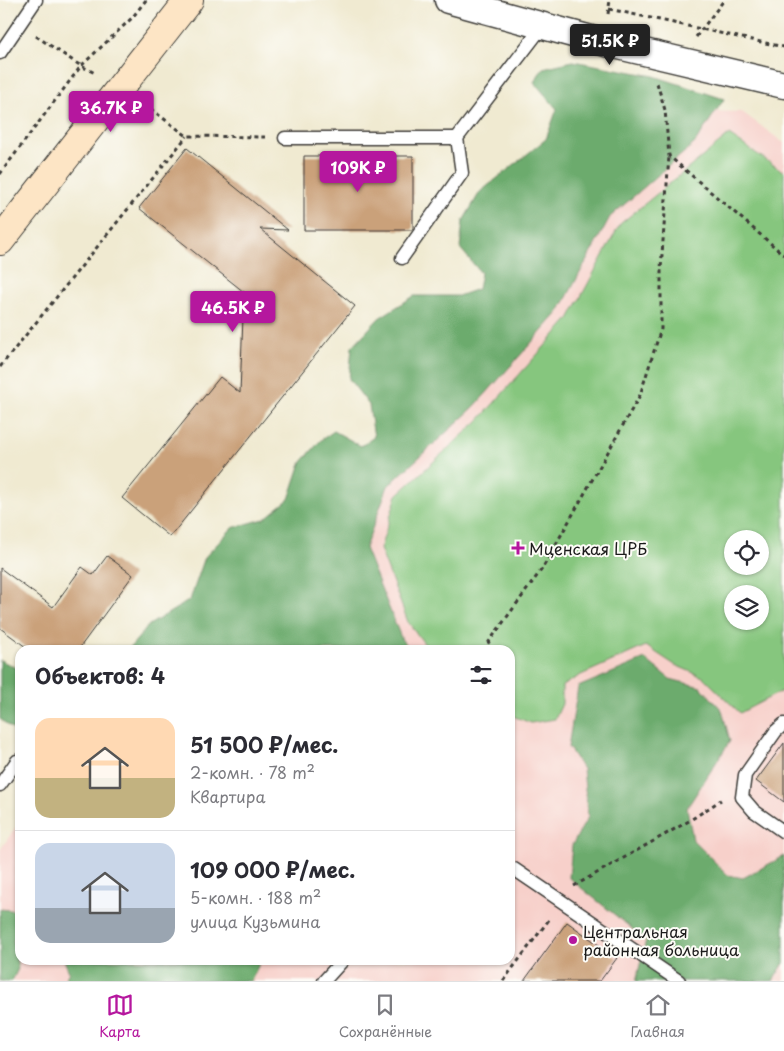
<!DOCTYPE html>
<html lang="ru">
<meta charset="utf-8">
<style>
body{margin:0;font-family:"Playpen Sans",sans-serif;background:#f7f7f7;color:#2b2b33;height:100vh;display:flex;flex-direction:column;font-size:19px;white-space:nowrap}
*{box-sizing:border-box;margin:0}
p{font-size:16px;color:#7c7c81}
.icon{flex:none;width:28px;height:28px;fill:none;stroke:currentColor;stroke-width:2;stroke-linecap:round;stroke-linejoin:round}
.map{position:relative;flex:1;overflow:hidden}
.drawer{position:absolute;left:15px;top:645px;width:500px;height:320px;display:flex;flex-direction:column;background:#fff;border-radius:15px;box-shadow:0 1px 4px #0004}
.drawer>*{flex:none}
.fabs{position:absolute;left:724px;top:530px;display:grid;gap:10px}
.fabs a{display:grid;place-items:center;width:45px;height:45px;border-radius:50%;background:#fff;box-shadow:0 1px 4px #0004;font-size:25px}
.price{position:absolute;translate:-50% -42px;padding:0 11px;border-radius:5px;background:#b5179e;color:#fff;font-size:16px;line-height:32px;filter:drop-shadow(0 1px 2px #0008)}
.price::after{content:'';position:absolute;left:50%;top:30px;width:15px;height:11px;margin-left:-8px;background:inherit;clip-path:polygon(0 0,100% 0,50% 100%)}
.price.on{background:#222;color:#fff}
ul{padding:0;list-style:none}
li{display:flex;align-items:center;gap:15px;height:125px;padding:0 20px}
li+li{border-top:1px solid #e1e1e2}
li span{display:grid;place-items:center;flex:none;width:140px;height:100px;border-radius:15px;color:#555}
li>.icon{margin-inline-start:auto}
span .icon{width:60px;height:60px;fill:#fffc;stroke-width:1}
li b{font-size:21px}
h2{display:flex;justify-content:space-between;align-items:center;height:60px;padding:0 20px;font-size:21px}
.tab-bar{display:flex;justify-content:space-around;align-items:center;height:70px;border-top:1px solid #e1e1e2;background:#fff;font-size:14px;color:#7c7c81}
.tab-bar a{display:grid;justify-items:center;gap:2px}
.tab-bar .on{color:#b5179e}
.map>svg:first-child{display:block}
</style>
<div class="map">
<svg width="784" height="981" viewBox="0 0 784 981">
<rect width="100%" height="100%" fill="#fdfcf7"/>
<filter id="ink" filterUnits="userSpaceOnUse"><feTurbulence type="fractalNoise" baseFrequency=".02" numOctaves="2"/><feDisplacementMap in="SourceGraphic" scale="10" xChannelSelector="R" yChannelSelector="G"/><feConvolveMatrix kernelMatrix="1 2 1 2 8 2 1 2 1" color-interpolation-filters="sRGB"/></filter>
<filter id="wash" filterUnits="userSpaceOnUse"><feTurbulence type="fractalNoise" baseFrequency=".0096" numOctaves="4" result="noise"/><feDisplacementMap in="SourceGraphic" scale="20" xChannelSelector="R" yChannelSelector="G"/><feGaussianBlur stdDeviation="1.12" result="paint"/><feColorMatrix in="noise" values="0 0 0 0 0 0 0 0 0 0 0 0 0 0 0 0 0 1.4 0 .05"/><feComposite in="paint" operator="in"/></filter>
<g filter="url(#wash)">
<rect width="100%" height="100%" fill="#f0ead1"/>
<!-- built -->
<path fill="#f7d0ca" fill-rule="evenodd" d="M 665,110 L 742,112 L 784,143 L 784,981 L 0,981 L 0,850 L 20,821 L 20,960 L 510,960 L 510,650 L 141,650 L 296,557 ZM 732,539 L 760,539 L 760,566 L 732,566 ZM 732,594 L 760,594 L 760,621 L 732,621 Z"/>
<!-- green -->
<path fill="#86c67e" stroke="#51714d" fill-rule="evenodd" d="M 729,135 L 784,172 L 784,690 L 740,713 L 703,677 L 675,665 L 646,646 L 581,675 L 562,686 L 562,704 L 555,719 L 531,723 L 510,715 L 510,650 L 429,650 L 408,622 L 380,549 L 397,495 L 478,421 L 569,319 L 620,224 ZM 732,539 L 760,539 L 760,566 L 732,566 ZM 732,594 L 760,594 L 760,621 L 732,621 Z"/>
<!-- forest -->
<g fill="#6cab6d" stroke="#446444">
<polygon points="573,61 654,76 724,99 695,143 610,217 559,312 474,407 388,486 365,548 402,640 411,650 128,650 149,625 190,600 205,557 232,528 264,519 289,499 301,463 321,440 334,431 361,446 374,437 369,405 349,379 352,347 379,318 414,296 458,296 478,289 481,273 460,248 463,221 480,192 546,139 557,109 534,82 543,68"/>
<polygon points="645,659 670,679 701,687 722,710 730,741 687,808 693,840 728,875 743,878 784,856 784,963 773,981 636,981 646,940 569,878 572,845 588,817 583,769 568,747 578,687"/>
<polygon points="0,660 20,670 20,735 0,719"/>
<polygon points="0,909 20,911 20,935 13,940 18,969 12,981 0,981"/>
<polygon points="64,960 261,960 251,981 64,981 69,972"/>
</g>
<g id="blocks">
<!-- building -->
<g fill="#caa17a">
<polygon points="187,148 288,230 260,229 355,306 170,537 122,498 220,377 240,393 244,292 139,208"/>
<polygon points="304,156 413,156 413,228 412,230 304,230"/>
<polygon points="107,556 133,575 78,650 30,650 0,628 0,568 53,607 82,567 93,575"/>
<polygon points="784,743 784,802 756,781"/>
<polygon points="567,922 617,958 600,981 524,981"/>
</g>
</g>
</g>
<g filter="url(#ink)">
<use href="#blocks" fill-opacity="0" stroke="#3c3b37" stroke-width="1"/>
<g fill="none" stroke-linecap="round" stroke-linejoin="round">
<defs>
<g id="lane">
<polyline points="0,53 36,0"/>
<polyline points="285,138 457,138 542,27"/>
<polyline points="402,258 462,173 457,138"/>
<polyline points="784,724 776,731 745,775 742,797 754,811 784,832"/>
<polyline points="0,785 17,761"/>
<polyline points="510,868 514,869 679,981"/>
<polyline points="324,981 343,960"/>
</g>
<polyline id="street" points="448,0 606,43 784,85"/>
<polyline id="secondary" points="0,241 189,0"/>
</defs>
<!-- lane casing -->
<use href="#lane" stroke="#3c3b37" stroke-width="15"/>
<!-- street casing -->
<use href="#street" stroke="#3c3b37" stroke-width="29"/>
<!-- secondary casing -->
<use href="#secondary" stroke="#3c3b37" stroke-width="30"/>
<!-- path -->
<g stroke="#3c3b37" stroke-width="3" stroke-dasharray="4 4" stroke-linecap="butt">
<polyline points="609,9 784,47"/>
<polyline points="608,14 610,0"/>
<polyline points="36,36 81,66 97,74"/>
<polyline points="696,37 724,0"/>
<polyline points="657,83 665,110 669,156 784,255"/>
<polyline points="144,104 187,136 265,137"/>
<polyline points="0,174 81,66 132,18 146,0"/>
<polyline points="0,367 187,136"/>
<polyline points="483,650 542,569 640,395 661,329 661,269 669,156"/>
<polyline points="574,886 689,821 721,800"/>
<polyline points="503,981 551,917"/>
</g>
<!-- lane -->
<use href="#lane" stroke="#fff" stroke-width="12"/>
<!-- street -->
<use href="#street" stroke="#fff" stroke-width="26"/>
<!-- secondary -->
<use href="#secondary" stroke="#fde5c5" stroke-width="28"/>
</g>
</g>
<!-- markers -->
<g fill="#b5179e" stroke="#fdfcf7" stroke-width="2">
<path d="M515.5 540.5h5v5h5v5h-5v5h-5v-5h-5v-5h5z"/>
<circle cx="573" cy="940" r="5"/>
</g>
<g text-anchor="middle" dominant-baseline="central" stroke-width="4" stroke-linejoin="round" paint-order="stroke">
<!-- poi labels -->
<g font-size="16" fill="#1c1c1c" stroke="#fdfcf7" text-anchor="start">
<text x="529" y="548">Мценская ЦРБ</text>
<text x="583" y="931">Центральная<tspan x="583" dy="18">районная больница</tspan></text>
</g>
</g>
</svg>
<div class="fabs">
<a><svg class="icon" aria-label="locate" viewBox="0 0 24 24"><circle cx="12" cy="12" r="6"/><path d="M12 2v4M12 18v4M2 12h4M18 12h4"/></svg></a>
<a><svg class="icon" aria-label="layers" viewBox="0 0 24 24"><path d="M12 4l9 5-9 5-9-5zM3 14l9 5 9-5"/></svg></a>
</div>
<b class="price on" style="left:610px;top:66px">51.5K ₽</b>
<b class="price" style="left:111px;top:133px">36.7K ₽</b>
<b class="price" style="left:358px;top:193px">109K ₽</b>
<b class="price" style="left:233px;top:333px">46.5K ₽</b>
<section class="drawer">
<h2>Объектов: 4<svg class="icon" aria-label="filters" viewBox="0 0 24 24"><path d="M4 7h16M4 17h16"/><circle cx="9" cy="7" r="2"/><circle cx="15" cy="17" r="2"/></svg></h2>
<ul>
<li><span style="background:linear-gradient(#ffd9b3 60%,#c2b280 0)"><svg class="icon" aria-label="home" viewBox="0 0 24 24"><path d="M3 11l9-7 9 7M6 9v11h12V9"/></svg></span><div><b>51 500 ₽/мес.</b><p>2-комн. · 78 m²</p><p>Квартира</p></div></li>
<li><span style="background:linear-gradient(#c9d6e8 65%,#9aa5b1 0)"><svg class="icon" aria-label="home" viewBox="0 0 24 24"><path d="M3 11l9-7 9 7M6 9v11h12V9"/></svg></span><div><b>109 000 ₽/мес.</b><p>5-комн. · 188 m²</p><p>улица Кузьмина</p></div></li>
</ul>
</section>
</div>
<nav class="tab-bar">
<a class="on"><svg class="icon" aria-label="map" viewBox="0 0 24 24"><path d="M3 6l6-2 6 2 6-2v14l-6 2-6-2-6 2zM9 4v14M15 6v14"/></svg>Карта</a>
<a><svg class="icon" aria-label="saved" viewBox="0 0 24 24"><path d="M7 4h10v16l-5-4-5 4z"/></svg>Сохранённые</a>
<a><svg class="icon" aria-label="home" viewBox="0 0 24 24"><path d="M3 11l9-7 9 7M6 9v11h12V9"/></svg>Главная</a>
</nav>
